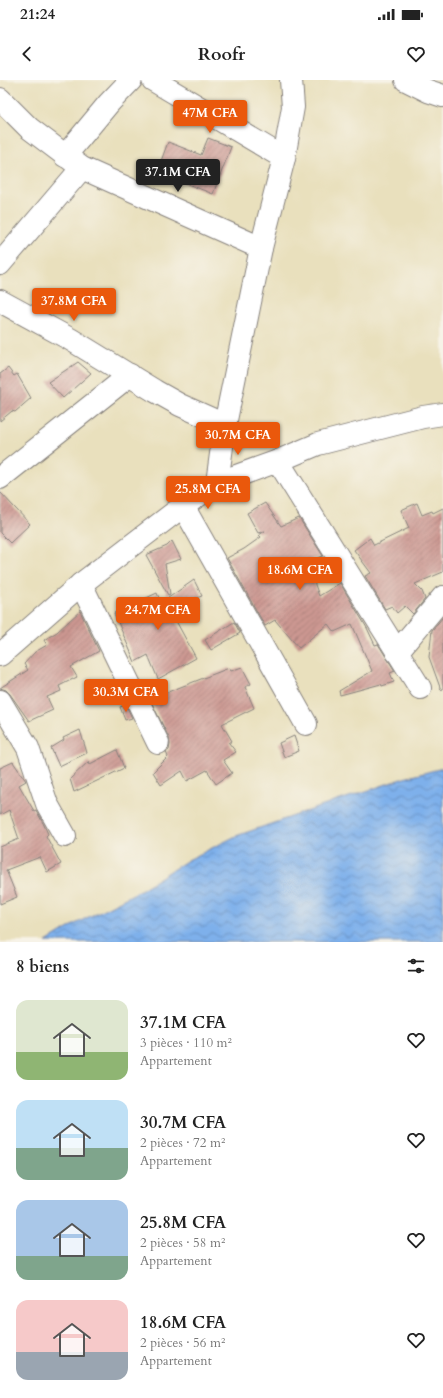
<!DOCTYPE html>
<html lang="fr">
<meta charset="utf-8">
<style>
body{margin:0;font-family:Cardo,serif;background:#f2f2f2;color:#222;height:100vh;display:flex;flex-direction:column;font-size:15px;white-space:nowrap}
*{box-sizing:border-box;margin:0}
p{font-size:13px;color:#767676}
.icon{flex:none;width:22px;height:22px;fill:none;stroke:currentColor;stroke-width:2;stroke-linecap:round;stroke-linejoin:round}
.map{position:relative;height:862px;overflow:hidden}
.panel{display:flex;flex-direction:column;background:#fff;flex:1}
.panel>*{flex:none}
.price{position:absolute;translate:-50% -34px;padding:0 9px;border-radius:4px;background:#ea580c;color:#fff;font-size:13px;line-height:26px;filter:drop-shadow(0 1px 2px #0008)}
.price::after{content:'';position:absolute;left:50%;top:24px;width:12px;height:9px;margin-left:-6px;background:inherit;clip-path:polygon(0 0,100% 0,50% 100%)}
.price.selected{background:#222;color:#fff}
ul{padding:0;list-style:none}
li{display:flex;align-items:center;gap:12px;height:100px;padding:0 16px}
li span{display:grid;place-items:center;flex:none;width:112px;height:80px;border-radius:12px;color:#555}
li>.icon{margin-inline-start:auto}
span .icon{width:48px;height:48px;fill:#fffc;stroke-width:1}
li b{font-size:17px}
h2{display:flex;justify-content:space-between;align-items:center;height:48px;padding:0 16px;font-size:17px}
.status{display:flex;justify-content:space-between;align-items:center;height:28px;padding:0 20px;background:#fff;direction:ltr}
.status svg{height:11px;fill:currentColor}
header{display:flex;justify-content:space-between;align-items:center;height:52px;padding:0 16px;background:#fff;font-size:18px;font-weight:700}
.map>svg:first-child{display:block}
</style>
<div class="status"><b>21:24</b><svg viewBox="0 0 49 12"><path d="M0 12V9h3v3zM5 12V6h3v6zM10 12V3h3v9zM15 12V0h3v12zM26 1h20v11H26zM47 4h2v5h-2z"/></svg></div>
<header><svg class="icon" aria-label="back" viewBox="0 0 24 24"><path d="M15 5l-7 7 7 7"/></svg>Roofr<svg class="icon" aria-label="heart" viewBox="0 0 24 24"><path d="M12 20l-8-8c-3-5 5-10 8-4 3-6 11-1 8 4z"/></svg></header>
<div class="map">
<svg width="443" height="862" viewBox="0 0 443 862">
<defs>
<pattern id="water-waves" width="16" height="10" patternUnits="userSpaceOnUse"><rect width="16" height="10" fill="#7eb0eb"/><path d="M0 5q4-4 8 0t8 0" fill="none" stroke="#678fc0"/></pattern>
<pattern id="building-hatch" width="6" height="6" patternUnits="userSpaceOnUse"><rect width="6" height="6" fill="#cc9791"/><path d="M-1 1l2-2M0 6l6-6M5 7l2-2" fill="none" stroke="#a57b78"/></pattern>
</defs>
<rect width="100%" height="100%" fill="#f7f3e8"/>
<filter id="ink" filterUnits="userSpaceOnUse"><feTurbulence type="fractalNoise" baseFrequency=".025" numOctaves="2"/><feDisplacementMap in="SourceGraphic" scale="8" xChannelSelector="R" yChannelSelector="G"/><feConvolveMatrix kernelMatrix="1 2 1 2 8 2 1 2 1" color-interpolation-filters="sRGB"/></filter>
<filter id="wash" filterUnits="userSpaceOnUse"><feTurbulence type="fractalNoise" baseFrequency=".012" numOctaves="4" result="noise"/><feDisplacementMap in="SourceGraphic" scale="16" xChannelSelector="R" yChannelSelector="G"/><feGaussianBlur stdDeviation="0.9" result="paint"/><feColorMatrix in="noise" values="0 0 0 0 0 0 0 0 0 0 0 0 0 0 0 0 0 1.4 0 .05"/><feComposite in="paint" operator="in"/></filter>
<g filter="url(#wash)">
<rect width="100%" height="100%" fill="#e9e0bd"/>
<!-- water -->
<polygon fill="url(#water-waves)" stroke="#506993" points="443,688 443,862 46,862 77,843 139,811 188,780 236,756 404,698"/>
<g id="blocks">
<!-- building -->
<g fill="url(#building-hatch)">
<polygon points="208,58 231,67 213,114 157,92 168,62 201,75"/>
<polygon points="78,282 91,293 63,318 48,302"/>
<polygon points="8,288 14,296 17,294 31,318 15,332 12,331 0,341 0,294"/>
<polygon points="0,412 30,444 10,463 0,453"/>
<polygon points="265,423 281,446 299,438 323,476 307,482 319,516 340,503 367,548 375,565 378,564 395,591 390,593 394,602 382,606 381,604 340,615 339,611 372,591 352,544 334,552 328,544 299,568 275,540 265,546 227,478 244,469 261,457 259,455 265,451 258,453 247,433"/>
<polygon points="417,423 422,435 432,431 433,433 443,428 443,492 415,504 422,511 425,519 413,534 405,526 397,533 392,526 385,529 365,496 371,493 354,470 370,458 374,465 409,448 401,430"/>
<polygon points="172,461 181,479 165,484 170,514 168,515 146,475 167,466"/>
<polygon points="194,500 202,516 169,528 196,578 158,599 148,575 135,582 114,533 157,513 161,523"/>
<polygon points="80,531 99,571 71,587 77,597 59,606 61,611 47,617 53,630 29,641 10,614 6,610 0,608 28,590 24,584 35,572 47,565 44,560 57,552"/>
<polygon points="443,537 443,609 441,610 429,577 432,550"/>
<polygon points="234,542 240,553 211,570 205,560"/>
<polygon points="242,587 251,604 245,607 254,628 222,644 232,661 229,663 236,672 223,680 232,693 216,704 207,690 187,701 182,691 161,705 153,692 168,677 166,672 169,670 170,664 169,658 150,619 229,588 231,591"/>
<polygon points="126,625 132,638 125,640 120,627"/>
<polygon points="80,650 87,673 59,686 51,668 64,660 63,658"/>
<polygon points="294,656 299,671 284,677 279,663"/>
<polygon points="117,670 124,688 74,712 70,699 89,681 90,684"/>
<polygon points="13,682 26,701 19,705 34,731 36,730 44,745 48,754 46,756 61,784 47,792 40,777 6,790 17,817 0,824 0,767 19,759 9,730 0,735 0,688"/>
</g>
</g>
</g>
<g filter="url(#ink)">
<use href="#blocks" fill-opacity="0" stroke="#86817c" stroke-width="1"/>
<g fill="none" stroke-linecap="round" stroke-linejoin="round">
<defs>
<g id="minor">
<polyline points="153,0 284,78"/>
<polyline points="406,0 428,11 443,16"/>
<polyline points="0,19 29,48 82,88 261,168"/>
<polyline points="65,76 109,23 131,0"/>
<polyline points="0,184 82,88"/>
<polyline points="0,221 70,259 155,311 180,325 225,345"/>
<polyline points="278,381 420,608"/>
<polyline points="0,398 130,295"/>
<polyline points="217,403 225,345 261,168 284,78 293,27 291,0"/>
<polyline points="183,426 306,644"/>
<polyline points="81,504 158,663"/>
<polyline points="397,572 443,517"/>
<polyline points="0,575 81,504 183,426 217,403 278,381 318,364 423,337 443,334"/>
<polyline points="0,621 28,668 47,724 65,756"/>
</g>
</defs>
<!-- minor casing -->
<use href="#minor" stroke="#86817c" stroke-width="24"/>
<!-- minor -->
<use href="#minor" stroke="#fff" stroke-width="22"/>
</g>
</g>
</svg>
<b class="price" style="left:210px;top:54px">47M CFA</b>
<b class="price selected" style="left:178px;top:113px">37.1M CFA</b>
<b class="price" style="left:74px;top:242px">37.8M CFA</b>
<b class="price" style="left:238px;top:376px">30.7M CFA</b>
<b class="price" style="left:208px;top:430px">25.8M CFA</b>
<b class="price" style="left:300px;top:511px">18.6M CFA</b>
<b class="price" style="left:158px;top:551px">24.7M CFA</b>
<b class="price" style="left:126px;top:633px">30.3M CFA</b>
</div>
<section class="panel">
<h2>8 biens<svg class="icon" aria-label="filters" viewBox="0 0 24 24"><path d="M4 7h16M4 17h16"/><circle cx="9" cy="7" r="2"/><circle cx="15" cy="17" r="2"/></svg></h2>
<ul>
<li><span style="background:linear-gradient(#dfe7d0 65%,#8fb573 0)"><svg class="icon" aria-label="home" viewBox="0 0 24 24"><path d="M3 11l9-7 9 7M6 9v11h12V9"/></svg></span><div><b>37.1M CFA</b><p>3 pièces · 110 m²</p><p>Appartement</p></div><svg class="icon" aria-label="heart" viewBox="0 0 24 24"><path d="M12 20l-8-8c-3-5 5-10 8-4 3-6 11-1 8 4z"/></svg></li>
<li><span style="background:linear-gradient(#bfe0f5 60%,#7fa58c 0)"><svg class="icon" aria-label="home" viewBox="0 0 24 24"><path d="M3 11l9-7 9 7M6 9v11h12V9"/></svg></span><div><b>30.7M CFA</b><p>2 pièces · 72 m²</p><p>Appartement</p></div><svg class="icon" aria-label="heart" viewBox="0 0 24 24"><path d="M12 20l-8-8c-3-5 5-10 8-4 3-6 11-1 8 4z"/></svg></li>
<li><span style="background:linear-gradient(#a9c7e8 70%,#7fa58c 0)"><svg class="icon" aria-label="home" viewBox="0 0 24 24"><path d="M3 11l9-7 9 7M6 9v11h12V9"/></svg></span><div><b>25.8M CFA</b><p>2 pièces · 58 m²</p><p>Appartement</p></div><svg class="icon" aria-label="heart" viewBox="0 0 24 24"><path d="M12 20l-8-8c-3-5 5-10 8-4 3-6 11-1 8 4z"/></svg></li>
<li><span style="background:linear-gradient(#f6c9c9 65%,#9aa5b1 0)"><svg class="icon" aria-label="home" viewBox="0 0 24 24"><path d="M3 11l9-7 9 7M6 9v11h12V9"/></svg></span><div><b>18.6M CFA</b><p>2 pièces · 56 m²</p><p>Appartement</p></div><svg class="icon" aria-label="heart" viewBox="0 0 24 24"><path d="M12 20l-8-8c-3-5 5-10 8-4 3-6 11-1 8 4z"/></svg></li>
</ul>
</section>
